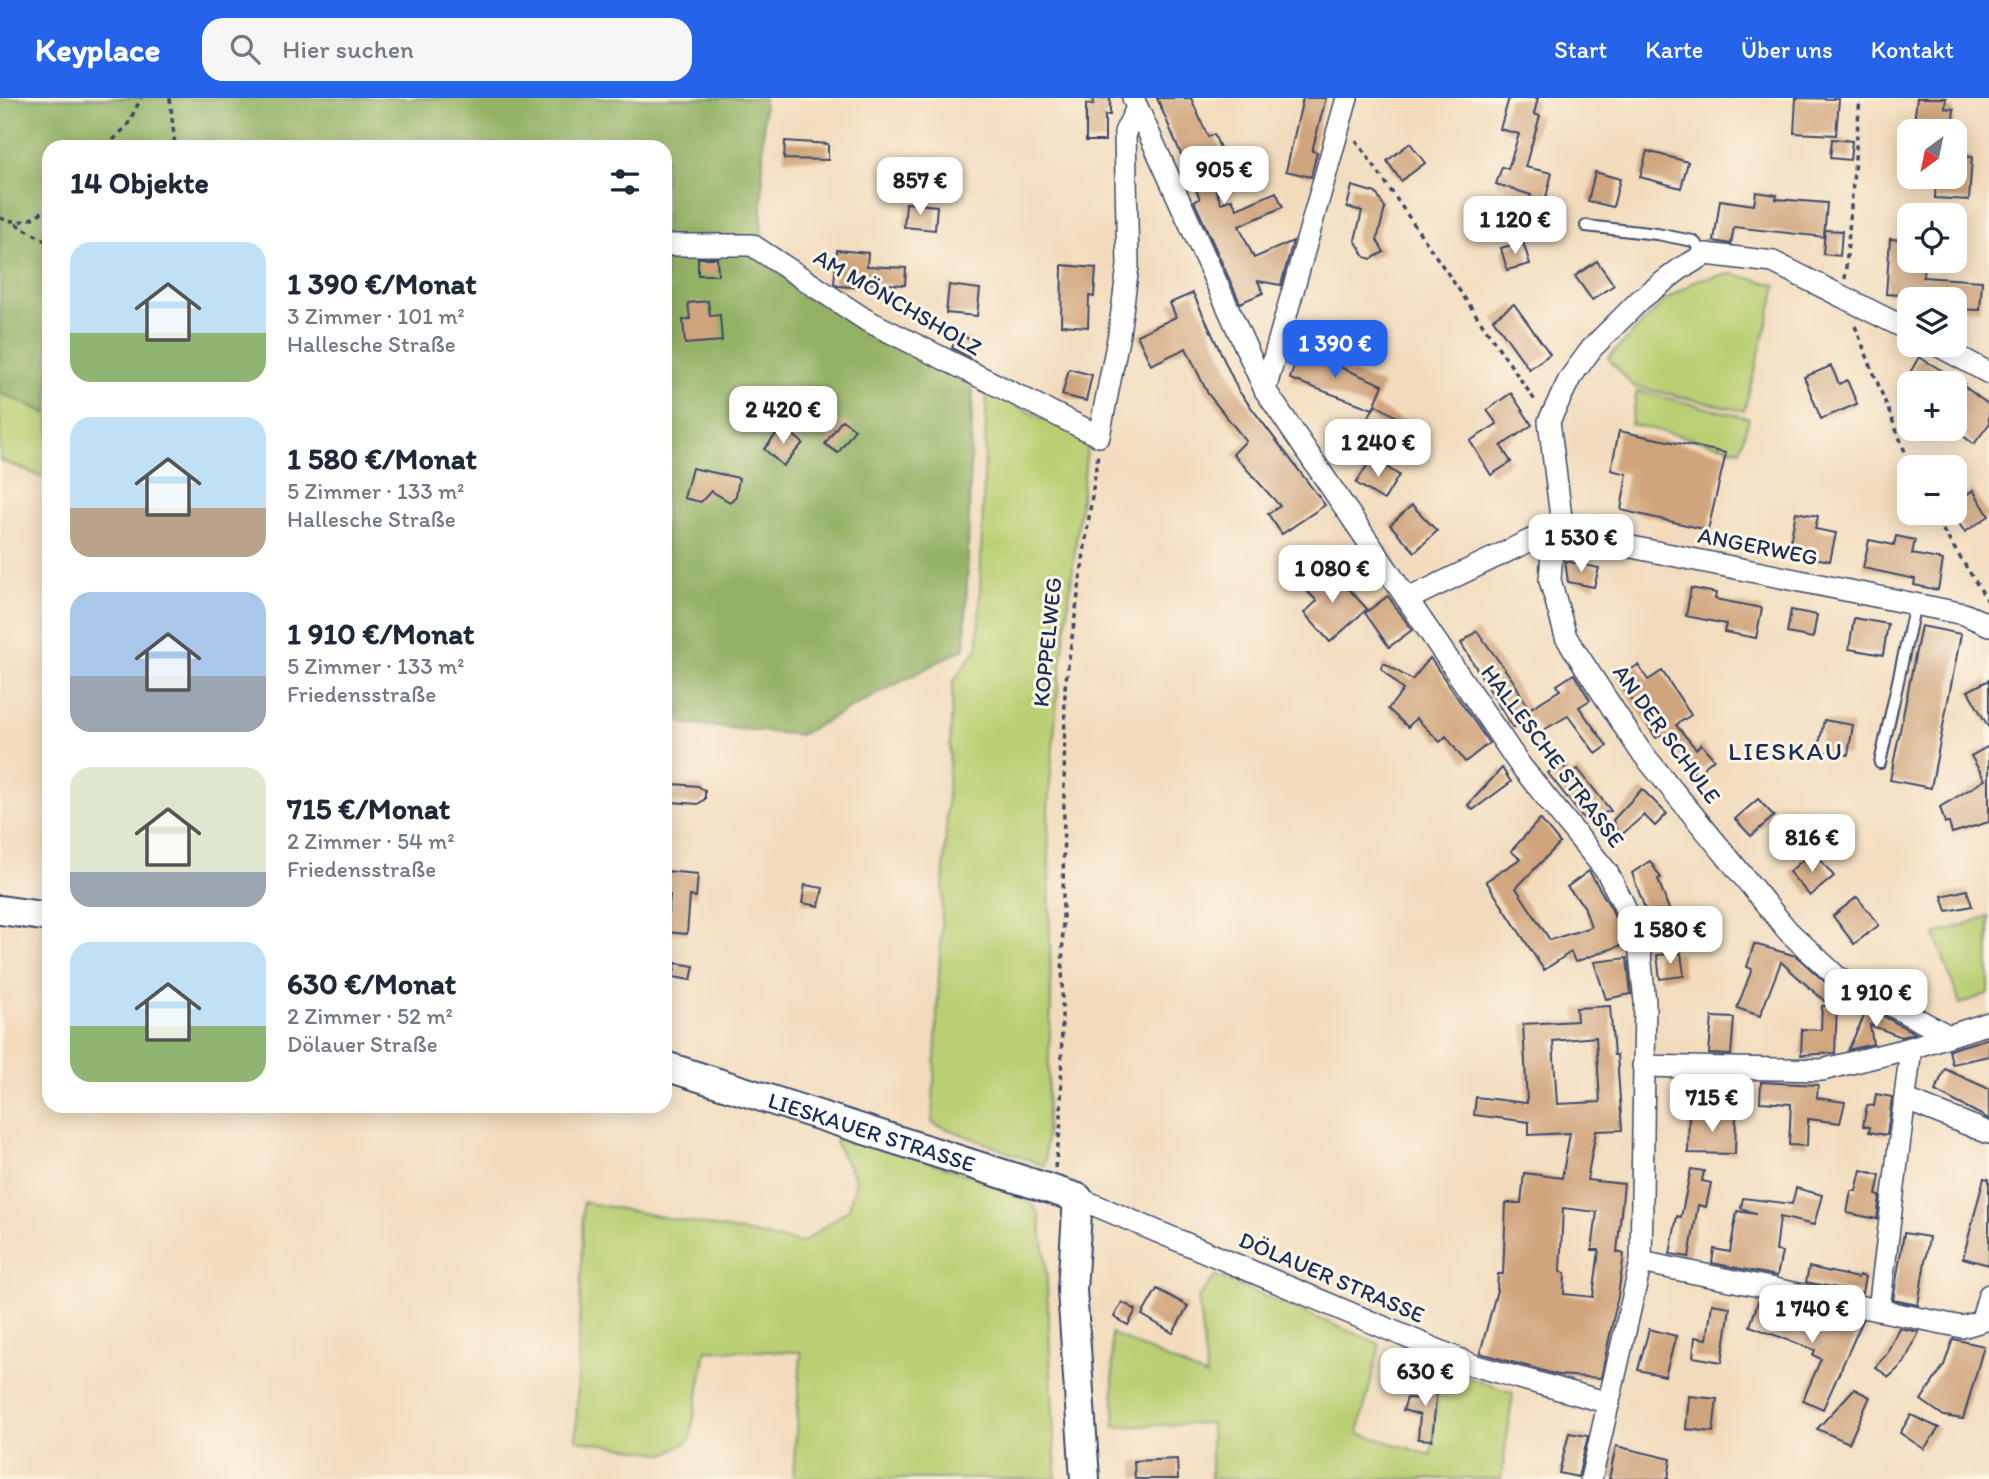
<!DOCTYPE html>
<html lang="de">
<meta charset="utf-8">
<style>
body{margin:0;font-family:Itim,sans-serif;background:#f6f6f7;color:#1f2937;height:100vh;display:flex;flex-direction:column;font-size:26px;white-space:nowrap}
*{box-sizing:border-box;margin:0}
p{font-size:23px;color:#747a83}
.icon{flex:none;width:38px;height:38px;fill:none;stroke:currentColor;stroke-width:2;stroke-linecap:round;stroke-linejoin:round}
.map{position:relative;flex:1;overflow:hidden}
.drawer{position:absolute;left:42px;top:42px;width:630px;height:973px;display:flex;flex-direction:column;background:#fff;border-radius:21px;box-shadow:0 4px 18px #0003}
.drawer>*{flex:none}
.needle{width:46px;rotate:213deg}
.tools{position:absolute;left:1897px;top:21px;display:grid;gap:14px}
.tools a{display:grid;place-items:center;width:70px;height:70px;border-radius:14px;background:#fff;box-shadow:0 4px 18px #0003;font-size:35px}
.price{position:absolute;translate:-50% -60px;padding:0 16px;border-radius:14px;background:#fff;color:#222;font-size:23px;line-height:46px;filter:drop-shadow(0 2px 4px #0008)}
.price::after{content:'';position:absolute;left:50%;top:42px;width:21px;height:16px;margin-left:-10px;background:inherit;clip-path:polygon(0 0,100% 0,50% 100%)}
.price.active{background:#2563eb;color:#fff}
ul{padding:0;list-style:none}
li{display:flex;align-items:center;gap:21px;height:175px;padding:0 28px}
li span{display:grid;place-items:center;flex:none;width:196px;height:140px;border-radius:21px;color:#555}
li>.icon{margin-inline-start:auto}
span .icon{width:84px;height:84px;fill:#fffc;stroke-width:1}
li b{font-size:30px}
h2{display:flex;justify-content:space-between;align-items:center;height:84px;padding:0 28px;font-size:30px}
header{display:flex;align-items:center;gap:42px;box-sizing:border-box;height:98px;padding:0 35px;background:#2563eb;color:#fff}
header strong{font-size:33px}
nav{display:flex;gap:38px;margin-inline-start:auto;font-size:24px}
.search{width:490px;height:63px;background:#f6f6f7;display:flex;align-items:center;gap:18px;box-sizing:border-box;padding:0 24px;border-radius:21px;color:#747a83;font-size:26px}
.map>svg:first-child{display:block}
</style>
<header>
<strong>Keyplace</strong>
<div class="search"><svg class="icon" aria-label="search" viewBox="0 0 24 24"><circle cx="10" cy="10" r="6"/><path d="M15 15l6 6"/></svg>Hier suchen</div>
<nav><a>Start</a><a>Karte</a><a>Über uns</a><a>Kontakt</a></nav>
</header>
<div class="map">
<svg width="1989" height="1381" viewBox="0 0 1989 1381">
<rect width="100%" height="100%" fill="#fcf5e5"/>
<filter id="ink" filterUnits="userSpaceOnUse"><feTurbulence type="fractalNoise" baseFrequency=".0143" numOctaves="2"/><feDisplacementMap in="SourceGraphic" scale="14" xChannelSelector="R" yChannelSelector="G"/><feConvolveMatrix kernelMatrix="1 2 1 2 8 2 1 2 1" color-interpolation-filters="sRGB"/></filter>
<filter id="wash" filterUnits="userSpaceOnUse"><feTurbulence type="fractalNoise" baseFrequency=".00686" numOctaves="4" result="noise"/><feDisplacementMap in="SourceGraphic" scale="28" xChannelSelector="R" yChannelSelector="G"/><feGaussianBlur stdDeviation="1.57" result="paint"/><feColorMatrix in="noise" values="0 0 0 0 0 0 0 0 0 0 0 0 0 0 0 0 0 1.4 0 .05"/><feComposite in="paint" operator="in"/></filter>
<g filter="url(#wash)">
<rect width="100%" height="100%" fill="#f2dbbc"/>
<!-- green -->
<g fill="#bacf73" stroke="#6a7f68" stroke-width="2">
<polygon points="1732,176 1777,187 1744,313 1633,288 1608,260 1667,201 1699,181"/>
<polygon points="987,293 1088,343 1057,602 1048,710 1051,905 1045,1068 932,1025 953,584 978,549"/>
<polygon points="1637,293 1749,320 1740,352 1631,326"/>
<polygon points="0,295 49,316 49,382 0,362"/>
<polygon points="1989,818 1989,895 1960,906 1935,837"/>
<polygon points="844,1036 1012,1091 1028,1102 1039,1115 1046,1165 1056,1381 793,1381 801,1254 706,1252 690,1342 666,1356 576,1342 583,1104 802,1145 849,1111 856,1082 835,1044"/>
<polygon points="1216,1178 1380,1246 1358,1335 1431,1357 1441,1270 1513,1295 1501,1381 1211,1381 1211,1325 1115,1329 1111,1235 1207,1279 1198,1199"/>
</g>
<!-- forest -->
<polygon fill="#93b265" stroke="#577062" stroke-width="2" points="0,0 764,0 761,160 973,284 965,550 800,637 681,625 665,557 665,49 49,49 49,316 0,295"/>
<g id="blocks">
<!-- building -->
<g fill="#d0a47b" fill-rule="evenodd">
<polygon points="1094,0 1110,0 1110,17 1105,17 1105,43 1086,43 1086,6 1093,7"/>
<polygon points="1157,0 1191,0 1208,39 1214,36 1220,50 1209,55 1213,65 1206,69 1221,105 1232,101 1237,111 1276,94 1283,109 1239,128 1254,160 1293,143 1281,187 1258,183 1263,195 1240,205 1194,103 1200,101"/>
<polygon points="1303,0 1326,0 1312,53 1317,54 1311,79 1286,73"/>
<polygon points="1509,0 1538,0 1534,16 1540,18 1525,69 1552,75 1541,119 1527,115 1531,97 1496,86 1502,69 1508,71 1519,36 1500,31"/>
<polygon points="1796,0 1839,1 1836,37 1794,35"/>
<polygon points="1917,0 1946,0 1945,10 1954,11 1952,33 1913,33"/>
<polygon points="1832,41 1852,43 1850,62 1830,60"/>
<polygon points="785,43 828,46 828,62 784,61"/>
<polygon points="1410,45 1425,65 1401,83 1387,63"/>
<polygon points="1647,53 1688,64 1681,90 1640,79"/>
<polygon points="1955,58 1972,59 1969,102 1935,100 1936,79 1955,79"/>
<polygon points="1595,74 1620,81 1613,109 1588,103"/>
<polygon points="1352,88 1376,95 1385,110 1377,142 1384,154 1371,161 1365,159 1355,142 1362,113 1347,109"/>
<polygon points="1756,94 1777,97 1776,101 1827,105 1824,139 1734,129 1731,146 1714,143 1720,102 1754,107"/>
<polygon points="906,105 937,108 935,132 904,129"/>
<polygon points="1825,132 1842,133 1840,158 1823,156"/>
<polygon points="1890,141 1909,142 1909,163 1924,163 1923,179 1982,183 1980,212 1955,211 1955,201 1886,196"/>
<polygon points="1523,144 1530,166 1507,172 1501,150"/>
<polygon points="837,152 868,155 867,168 906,170 905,187 866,185 865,190 838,188 834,186"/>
<polygon points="698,160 717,160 718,177 698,177"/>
<polygon points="1597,163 1614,187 1592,202 1575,178"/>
<polygon points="1062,167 1096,170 1094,199 1089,198 1088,229 1061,227"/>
<polygon points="949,187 980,191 977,218 946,215"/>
<polygon points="1193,195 1238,292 1325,407 1282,436 1268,416 1280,408 1233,356 1246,343 1208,296 1186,250 1151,267 1137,237 1176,219 1170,205"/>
<polygon points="708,203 710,218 720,217 722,243 685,246 683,222 690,221 688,205"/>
<polygon points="1514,206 1550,256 1529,271 1493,221"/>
<polygon points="958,236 976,244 970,259 952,250"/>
<polygon points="1299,252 1383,287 1373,311 1290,281"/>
<polygon points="1919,259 1963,285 1960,285 1989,307 1989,326 1974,346 1955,332 1955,285 1904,285"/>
<polygon points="1831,268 1839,286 1847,282 1857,306 1821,321 1804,279"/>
<polygon points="1069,271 1092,277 1086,303 1062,297"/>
<polygon points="1511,295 1532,327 1501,348 1511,364 1491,377 1470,343 1497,326 1487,312"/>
<polygon points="1376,307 1417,331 1409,343 1368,319"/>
<polygon points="842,322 855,331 838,355 825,346"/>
<polygon points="783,328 803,345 783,368 764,351"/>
<polygon points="1619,333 1726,355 1708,432 1621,412 1627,376 1611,372"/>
<polygon points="1372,360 1399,377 1384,402 1356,385"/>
<polygon points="692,370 739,380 736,398 730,404 711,393 701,404 684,400"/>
<polygon points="1973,392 1989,418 1965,434 1955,420 1955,405"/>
<polygon points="1412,407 1437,433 1415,454 1390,427"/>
<polygon points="1796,414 1818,418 1815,431 1836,435 1830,463 1788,455"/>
<polygon points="1896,438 1915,442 1912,456 1943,462 1938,492 1914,487 1915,481 1863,470 1869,442 1894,447"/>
<polygon points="1565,463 1599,470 1594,489 1568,484"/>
<polygon points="1328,468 1367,511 1330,544 1304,515 1317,503 1304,490"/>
<polygon points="1691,490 1716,495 1715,501 1762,510 1756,540 1724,534 1726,526 1686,518"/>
<polygon points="1388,498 1412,532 1389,549 1365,515"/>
<polygon points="1791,512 1817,517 1813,540 1787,535"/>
<polygon points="1854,520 1888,526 1883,557 1849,551"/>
<polygon points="1921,528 1961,536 1931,690 1890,682"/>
<polygon points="1477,533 1514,584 1529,611 1560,592 1557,587 1574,576 1590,602 1579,609 1607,648 1596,656 1568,618 1540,634 1531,620 1513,630 1461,545"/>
<polygon points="1430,560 1489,645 1465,664 1446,638 1440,644 1416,620 1408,629 1388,611 1403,592 1381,570 1384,565 1412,582"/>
<polygon points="1638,567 1648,582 1662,573 1691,617 1676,627 1696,651 1701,646 1714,661 1696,676 1661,637 1656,640 1617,580"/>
<polygon points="1989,582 1989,630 1968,593"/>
<polygon points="1824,622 1853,627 1848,657 1818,652"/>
<polygon points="1989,648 1989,724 1952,735 1949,725 1945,725 1940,709 1985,682 1971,658"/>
<polygon points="1561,665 1570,676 1578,671 1611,713 1584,721 1548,675"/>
<polygon points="1502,670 1511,684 1473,712 1468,707"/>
<polygon points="673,686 698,688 705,693 705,701 698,706 672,704"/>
<polygon points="1642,691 1667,716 1655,728 1644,717 1619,739 1613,722"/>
<polygon points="1758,701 1774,718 1751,738 1735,721"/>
<polygon points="1540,721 1560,745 1516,790 1550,842 1591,829 1584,808 1567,789 1589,773 1611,810 1625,846 1575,864 1571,854 1544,872 1486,783 1520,761 1511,753"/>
<polygon points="1813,753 1834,778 1810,798 1789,774"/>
<polygon points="1650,763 1661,780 1658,781 1675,828 1654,836 1632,775"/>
<polygon points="665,773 698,776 696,799 690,798 687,836 666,834 670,797 665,797"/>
<polygon points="805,787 823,790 819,808 802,805"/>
<polygon points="1967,792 1972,808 1947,813 1942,798"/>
<polygon points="1857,799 1879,827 1854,846 1833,818"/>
<polygon points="1754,846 1796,858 1835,893 1832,908 1837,909 1835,955 1801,957 1802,931 1821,932 1822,908 1830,908 1781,864 1760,918 1737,910 1752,871 1747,869"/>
<polygon points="1681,855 1684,878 1660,881 1657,857"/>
<polygon points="1627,860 1631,896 1606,901 1594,864"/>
<polygon points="676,865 694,868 691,882 673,879"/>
<path d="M 1610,908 L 1614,957 L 1617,957 L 1622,1032 L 1596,1033 L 1587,1082 L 1624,1086 L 1617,1154 L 1624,1156 L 1618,1198 L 1601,1280 L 1558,1277 L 1480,1255 L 1497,1192 L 1498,1176 L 1503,1176 L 1506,1105 L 1521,1105 L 1524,1075 L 1562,1080 L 1570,1035 L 1529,1037 L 1529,1024 L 1474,1017 L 1476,999 L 1527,1005 L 1523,926 L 1577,923 L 1576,910 ZM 1596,939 L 1600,1004 L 1557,1006 L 1553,943 ZM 1563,1110 L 1597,1114 L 1592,1152 L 1599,1152 L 1593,1199 L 1564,1196 L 1565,1175 L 1560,1174 Z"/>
<polygon points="1868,910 1915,935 1902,939 1870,927 1873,946 1848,952"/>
<polygon points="1712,919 1734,920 1731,957 1709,956"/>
<polygon points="1989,940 1989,958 1952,966 1949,952"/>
<polygon points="1945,971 1989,991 1989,1021 1935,993"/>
<polygon points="1761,984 1818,987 1817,1000 1845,1004 1840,1025 1808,1021 1807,1048 1789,1047 1791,1006 1760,1004"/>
<polygon points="1876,996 1892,999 1887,1037 1869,1034 1870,1029 1863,1028 1867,1007 1874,1008"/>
<polygon points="1689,1015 1736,1017 1735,1056 1688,1055"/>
<polygon points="1691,1071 1704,1073 1702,1083 1711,1085 1706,1109 1698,1107 1689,1159 1670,1156 1677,1118 1681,1119"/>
<polygon points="1861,1072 1880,1077 1876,1097 1880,1098 1877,1121 1847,1115 1851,1093 1856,1093"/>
<polygon points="1984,1080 1989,1081 1989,1167 1963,1160"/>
<polygon points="1796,1090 1822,1097 1814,1127 1780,1119 1776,1153 1782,1154 1777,1178 1712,1165 1714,1151 1730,1154 1737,1113 1756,1116 1741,1110 1743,1100 1792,1106"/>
<polygon points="1904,1135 1929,1139 1918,1207 1893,1202"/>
<polygon points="1809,1169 1858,1180 1859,1177 1865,1179 1862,1195 1806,1184"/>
<polygon points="1157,1191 1188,1208 1173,1235 1142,1217"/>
<polygon points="1122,1204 1136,1212 1128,1227 1114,1219"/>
<polygon points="1758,1204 1835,1232 1841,1218 1863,1222 1823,1311 1803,1302 1821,1261 1813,1257 1815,1252 1750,1228"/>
<polygon points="1712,1206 1730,1209 1722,1264 1693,1259 1695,1239 1707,1241"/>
<polygon points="1899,1230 1919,1234 1904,1265 1889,1279 1875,1269 1886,1257"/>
<polygon points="1649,1231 1676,1238 1665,1278 1638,1272"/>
<polygon points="1953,1241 1984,1248 1963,1321 1944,1318 1921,1302 1944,1267"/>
<polygon points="1424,1279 1438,1279 1432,1342 1418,1341 1420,1317 1403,1312 1407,1300 1422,1301"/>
<polygon points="1854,1291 1870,1299 1849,1345 1817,1331"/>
<polygon points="1689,1298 1717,1301 1713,1334 1686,1331"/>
<polygon points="1911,1317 1939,1330 1924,1351 1900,1335"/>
<polygon points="1569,1335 1588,1338 1578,1379 1559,1375"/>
<polygon points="1616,1348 1671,1361 1668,1381 1609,1381"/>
<polygon points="1177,1361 1178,1381 1135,1381 1134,1363"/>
</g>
</g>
</g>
<g filter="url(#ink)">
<use href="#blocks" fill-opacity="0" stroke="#3b496c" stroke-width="2"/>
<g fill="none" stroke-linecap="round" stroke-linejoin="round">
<defs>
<g id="service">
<polyline points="1586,128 1657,136 1693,143 1706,156"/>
<polyline points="1880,665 1915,506"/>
</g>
<g id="minor">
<polyline points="1133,0 1265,292 1520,667 1607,774 1623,805 1639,846 1645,904 1641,1164 1591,1381"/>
<polyline points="665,147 752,147 866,222 1099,338 1119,236 1128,168 1125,34 1137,10"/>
<polyline points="1909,232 1773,164 1706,156 1680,171 1641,201 1592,250 1570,280 1549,323 1562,427 1552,454 1550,482 1566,539 1639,651 1788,833 1836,878 1947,937"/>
<polyline points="1937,247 1989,275"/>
<polyline points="1265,292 1347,0"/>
<polyline points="1562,427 1582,439 1964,516 1989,527"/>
<polyline points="1408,501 1562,427"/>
<polyline points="1643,968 1822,972 1911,950 1989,925"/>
<polyline points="1907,1002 1989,1035"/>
<polyline points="1078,1100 1473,1267 1609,1305"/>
<polyline points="1641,1164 1962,1229 1989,1221"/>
<polyline points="1879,1211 1911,950"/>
<polyline points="1982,1221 1989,1197"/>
</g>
<g id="tertiary">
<polyline points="0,812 49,819"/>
<path id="s1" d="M 665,968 L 1078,1100 L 1072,1192 L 1085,1381"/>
</g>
</defs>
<!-- service casing -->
<use href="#service" stroke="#3b496c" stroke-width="14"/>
<!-- minor casing -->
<use href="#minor" stroke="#3b496c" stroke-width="24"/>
<!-- tertiary casing -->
<use href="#tertiary" stroke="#3b496c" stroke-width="32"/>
<!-- path -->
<g stroke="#3b496c" stroke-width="3.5" stroke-dasharray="5 5" stroke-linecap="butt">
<polyline points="170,0 175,49"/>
<polyline points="1356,42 1536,304"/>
<polyline points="106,49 127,28 141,0"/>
<path d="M 0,120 C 21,127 34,123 49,107"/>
<polyline points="16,126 49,145"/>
<polyline points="1845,181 1860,0"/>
<polyline points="1855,228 1911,369"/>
<polyline points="1932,415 1989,505"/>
<polyline points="1055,1070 1061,1024 1065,589 1098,356"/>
</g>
<!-- service -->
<use href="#service" stroke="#fff" stroke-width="10"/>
<!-- minor -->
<use href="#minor" stroke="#fff" stroke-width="21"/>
<!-- tertiary -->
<use href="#tertiary" stroke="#fff" stroke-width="28"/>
</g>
</g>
<g text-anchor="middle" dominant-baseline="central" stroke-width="6" stroke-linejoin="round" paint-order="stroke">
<!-- street labels -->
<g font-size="23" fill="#1b2f5e" stroke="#fcf5e5">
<text transform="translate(898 204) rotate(30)">AM MÖNCHSHOLZ</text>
<text transform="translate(1758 448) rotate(11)">ANGERWEG</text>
<text transform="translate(1047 544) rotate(-84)">KOPPELWEG</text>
<text transform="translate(1667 636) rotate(54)">AN DER SCHULE</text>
<text transform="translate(1553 658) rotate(53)">HALLESCHE STRASSE</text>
<text stroke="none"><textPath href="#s1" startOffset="217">LIESKAUER STRASSE</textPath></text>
<text transform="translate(1332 1179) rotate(23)">DÖLAUER STRASSE</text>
</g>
<!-- quarter labels -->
<g font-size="26" letter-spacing="2" fill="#1b2f5e" stroke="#fcf5e5">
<text x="1786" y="653">LIESKAU</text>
</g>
</g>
</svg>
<div class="tools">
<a><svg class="needle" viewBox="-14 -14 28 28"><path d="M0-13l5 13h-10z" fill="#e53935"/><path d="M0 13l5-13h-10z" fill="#747a83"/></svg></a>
<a><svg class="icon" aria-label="locate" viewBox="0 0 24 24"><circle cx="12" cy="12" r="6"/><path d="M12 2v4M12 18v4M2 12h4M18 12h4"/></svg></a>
<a><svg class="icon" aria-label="layers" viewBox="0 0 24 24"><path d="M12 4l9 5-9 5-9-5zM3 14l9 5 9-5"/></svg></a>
<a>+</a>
<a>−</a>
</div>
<b class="price" style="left:1224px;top:108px">905 €</b>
<b class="price" style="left:920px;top:119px">857 €</b>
<b class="price" style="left:1515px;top:158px">1 120 €</b>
<b class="price active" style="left:1335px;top:282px">1 390 €</b>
<b class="price" style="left:783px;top:348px">2 420 €</b>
<b class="price" style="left:1378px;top:381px">1 240 €</b>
<b class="price" style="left:1581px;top:476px">1 530 €</b>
<b class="price" style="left:1332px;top:507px">1 080 €</b>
<b class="price" style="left:1812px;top:776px">816 €</b>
<b class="price" style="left:1670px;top:868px">1 580 €</b>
<b class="price" style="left:1876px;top:931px">1 910 €</b>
<b class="price" style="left:1712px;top:1036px">715 €</b>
<b class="price" style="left:1812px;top:1247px">1 740 €</b>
<b class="price" style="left:1425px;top:1310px">630 €</b>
<section class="drawer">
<h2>14 Objekte<svg class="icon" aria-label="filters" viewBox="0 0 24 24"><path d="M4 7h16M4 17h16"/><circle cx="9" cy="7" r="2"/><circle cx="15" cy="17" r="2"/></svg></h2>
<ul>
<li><span style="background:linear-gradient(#bfe0f5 65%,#8fb573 0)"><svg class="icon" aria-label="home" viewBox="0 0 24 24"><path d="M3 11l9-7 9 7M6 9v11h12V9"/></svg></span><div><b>1 390 €/Monat</b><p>3 Zimmer · 101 m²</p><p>Hallesche Straße</p></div></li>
<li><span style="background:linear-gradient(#bfe0f5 65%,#b9a48a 0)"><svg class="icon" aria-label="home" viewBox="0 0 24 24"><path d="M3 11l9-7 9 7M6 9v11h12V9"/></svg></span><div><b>1 580 €/Monat</b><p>5 Zimmer · 133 m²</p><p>Hallesche Straße</p></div></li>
<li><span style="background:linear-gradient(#a9c7e8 60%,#9aa5b1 0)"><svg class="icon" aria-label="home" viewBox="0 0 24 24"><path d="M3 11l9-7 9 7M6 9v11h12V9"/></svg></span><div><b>1 910 €/Monat</b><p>5 Zimmer · 133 m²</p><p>Friedensstraße</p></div></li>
<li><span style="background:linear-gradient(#dfe7d0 75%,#9aa5b1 0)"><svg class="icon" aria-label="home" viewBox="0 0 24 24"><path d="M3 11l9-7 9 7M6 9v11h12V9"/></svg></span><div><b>715 €/Monat</b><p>2 Zimmer · 54 m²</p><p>Friedensstraße</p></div></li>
<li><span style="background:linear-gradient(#bfe0f5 60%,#8fb573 0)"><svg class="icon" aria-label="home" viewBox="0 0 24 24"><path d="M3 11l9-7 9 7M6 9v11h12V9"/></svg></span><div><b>630 €/Monat</b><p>2 Zimmer · 52 m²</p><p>Dölauer Straße</p></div></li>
</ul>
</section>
</div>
